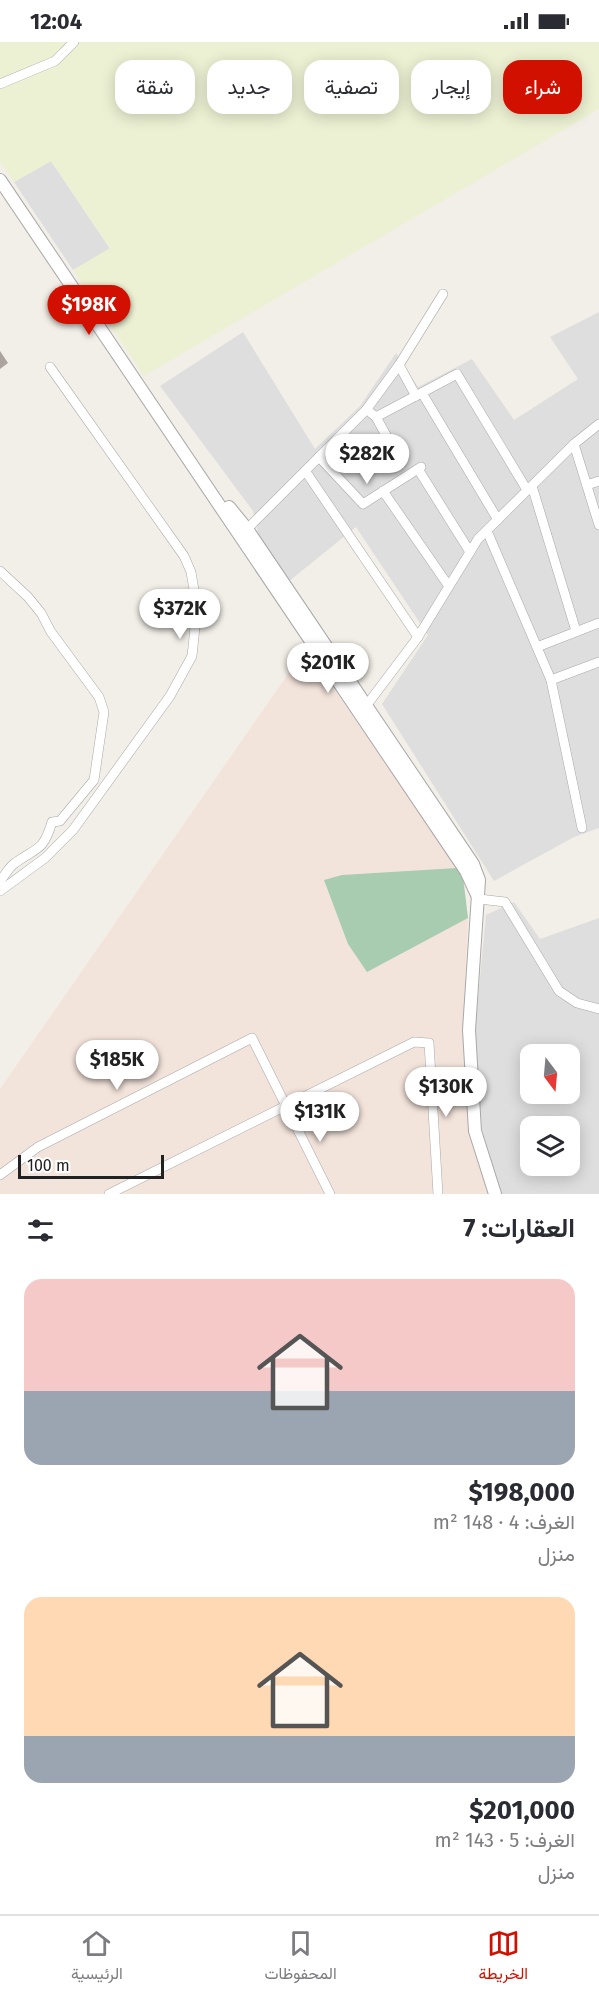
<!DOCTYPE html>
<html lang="ar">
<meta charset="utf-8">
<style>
body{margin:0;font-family:"Fira Sans",Vazirmatn,sans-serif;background:#f7f7f7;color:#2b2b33;direction:rtl;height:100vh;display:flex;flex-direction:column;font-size:22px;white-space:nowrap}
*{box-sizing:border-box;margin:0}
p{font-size:20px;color:#7c7c81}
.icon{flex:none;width:33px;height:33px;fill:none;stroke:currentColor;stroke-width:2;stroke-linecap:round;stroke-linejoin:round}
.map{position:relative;height:1152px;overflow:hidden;direction:ltr}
.side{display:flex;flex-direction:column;background:#fff;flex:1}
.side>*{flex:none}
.banner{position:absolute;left:18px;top:18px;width:564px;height:54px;direction:rtl;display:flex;gap:12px}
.needle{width:39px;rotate:164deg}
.fabs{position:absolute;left:520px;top:1002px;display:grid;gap:12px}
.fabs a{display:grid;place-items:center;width:60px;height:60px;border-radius:12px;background:#fff;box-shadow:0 3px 15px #0003;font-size:30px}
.scale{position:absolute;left:18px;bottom:15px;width:146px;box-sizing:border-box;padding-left:6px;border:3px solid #212121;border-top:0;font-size:16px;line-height:21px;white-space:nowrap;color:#212121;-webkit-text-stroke:4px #fff;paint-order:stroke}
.price{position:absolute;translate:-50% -51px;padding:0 14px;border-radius:21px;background:#fff;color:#222;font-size:20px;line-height:39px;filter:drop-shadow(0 2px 3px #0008)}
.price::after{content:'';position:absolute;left:50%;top:36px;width:18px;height:14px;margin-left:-9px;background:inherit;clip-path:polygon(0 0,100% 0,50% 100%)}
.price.selected{background:#d21000;color:#fff}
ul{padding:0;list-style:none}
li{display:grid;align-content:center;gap:12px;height:318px;padding:0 24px}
li span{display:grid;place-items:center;height:186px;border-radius:18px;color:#555}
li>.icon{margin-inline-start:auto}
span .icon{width:108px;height:108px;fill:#fffc;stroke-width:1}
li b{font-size:26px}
h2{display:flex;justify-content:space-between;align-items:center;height:72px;padding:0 24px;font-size:26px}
.pill{padding:0 21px;border-radius:18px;background:#fff;box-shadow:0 3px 15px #0003;font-size:21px;line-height:54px}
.pill.selected{background:#d21000;color:#fff}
.status{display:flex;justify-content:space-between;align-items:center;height:42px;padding:0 30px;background:#fff;direction:ltr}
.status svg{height:16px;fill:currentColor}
.menu{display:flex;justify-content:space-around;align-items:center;height:84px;border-top:2px solid #e1e1e2;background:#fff;font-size:16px;color:#7c7c81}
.menu a{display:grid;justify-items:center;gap:3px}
.menu .selected{color:#d21000}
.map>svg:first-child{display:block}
</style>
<div class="status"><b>12:04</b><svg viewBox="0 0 49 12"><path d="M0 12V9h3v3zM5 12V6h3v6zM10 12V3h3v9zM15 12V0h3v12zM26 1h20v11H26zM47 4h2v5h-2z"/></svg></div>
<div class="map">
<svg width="599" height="1152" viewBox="0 0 599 1152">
<rect width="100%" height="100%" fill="#f2efe8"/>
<!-- residential -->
<g fill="#dfdede" fill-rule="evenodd">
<polygon points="51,119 110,207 73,228 14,140"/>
<polygon points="599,270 599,786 574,795 494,839 382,662 428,593 356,485 288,540 261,504 253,469 160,344 243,290 315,407 360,364 396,311 418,345 472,317 514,378 578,337 550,295"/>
<path d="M 514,860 L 540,897 L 599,876 L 599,1152 L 501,1152 L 482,1088 L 475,988 L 486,873 ZM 531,1012 L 570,1012 L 570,1052 L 531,1052 ZM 531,1084 L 570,1084 L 570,1124 L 531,1124 Z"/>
</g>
<!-- military -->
<polygon fill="#f3e4db" points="306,606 463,835 468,876 463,989 469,1090 488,1152 0,1152 0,1047"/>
<!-- farmland -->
<polygon fill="#ecf1d3" points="0,0 599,0 599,67 144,334 73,228 110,206 51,119 14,140 0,120"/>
<!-- cemetery -->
<polygon fill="#a8ccb0" points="457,826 463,835 468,876 367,930 348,902 324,838 342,833"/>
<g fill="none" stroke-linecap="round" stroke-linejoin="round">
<defs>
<g id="minor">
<polyline points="0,42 55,19 74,0"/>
<polyline points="399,323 416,354"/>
<polyline points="422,351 498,478"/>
<polyline points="371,371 376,375 398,415"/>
<polyline points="376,375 457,332 527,448"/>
<polyline points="574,402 599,483"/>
<polyline points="319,415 363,462 421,425"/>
<polyline points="418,427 470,510"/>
<polyline points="306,430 418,595"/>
<polyline points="587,443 599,439"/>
<polyline points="532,444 576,589"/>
<polyline points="383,449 448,543"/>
<polyline points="487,489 551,638 582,786"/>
<polyline points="243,491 366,368 399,323 443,252"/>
<path d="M 0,529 L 28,555 L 41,571 L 51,590 L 99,655 L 104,670 L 94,738 L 60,779 L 52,780 C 43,810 37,805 15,821 C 9,825 5,833 0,839"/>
<polyline points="537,605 599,581"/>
<polyline points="551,638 599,620"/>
<polyline points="363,668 418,595 478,497 574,402 599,382"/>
<polyline points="0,849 45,816 73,788 170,654 192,614 197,566 191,530 184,514 50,325"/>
<polyline points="479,857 505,860 559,949 577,961 599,967"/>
<polyline points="0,1133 38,1105 252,996 330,1152"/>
<polyline points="109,1152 414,1000 429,1001 438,1152"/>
</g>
<g id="tertiary">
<polyline points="0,138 466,829 479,857"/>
<polyline points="229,465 247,487 473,822 479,838 469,988 475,1089 495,1152"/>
</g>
</defs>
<!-- minor casing -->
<use href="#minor" stroke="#a8a8a8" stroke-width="10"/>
<!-- tertiary casing -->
<use href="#tertiary" stroke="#a8a8a8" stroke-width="14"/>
<!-- minor -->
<use href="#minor" stroke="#fff" stroke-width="9"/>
<!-- tertiary -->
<use href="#tertiary" stroke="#fff" stroke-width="12"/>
</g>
<!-- wall -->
<polygon fill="#aba39d" points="0,309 8,321 0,327"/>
</svg>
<div class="fabs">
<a><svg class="needle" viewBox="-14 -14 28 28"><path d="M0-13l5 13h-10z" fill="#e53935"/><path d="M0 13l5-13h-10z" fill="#7c7c81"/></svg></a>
<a><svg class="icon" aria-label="layers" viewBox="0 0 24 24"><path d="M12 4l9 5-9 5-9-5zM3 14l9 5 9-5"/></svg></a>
</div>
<div class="scale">100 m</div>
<b class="price selected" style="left:89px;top:294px">$198K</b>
<b class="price" style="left:367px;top:443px">$282K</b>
<b class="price" style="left:180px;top:598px">$372K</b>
<b class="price" style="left:328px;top:652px">$201K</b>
<b class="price" style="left:117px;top:1049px">$185K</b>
<b class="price" style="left:446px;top:1076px">$130K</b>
<b class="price" style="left:320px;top:1101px">$131K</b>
<div class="banner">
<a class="pill selected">شراء</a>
<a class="pill">إيجار</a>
<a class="pill">تصفية</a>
<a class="pill">جديد</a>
<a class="pill">شقة</a>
</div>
</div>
<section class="side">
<h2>العقارات: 7<svg class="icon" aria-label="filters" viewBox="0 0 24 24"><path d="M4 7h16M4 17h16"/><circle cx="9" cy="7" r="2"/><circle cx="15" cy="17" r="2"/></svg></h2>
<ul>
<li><span style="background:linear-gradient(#f6c9c9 60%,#9aa5b1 0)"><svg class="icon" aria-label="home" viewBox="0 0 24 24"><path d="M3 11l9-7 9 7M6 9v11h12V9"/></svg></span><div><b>$198,000</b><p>الغرف: 4 · 148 m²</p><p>منزل</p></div></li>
<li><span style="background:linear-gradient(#ffd9b3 75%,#9aa5b1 0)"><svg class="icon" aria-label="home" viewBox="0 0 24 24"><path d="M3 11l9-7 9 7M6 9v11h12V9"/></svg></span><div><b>$201,000</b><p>الغرف: 5 · 143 m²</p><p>منزل</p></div></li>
</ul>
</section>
<nav class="menu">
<a class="selected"><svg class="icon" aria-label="map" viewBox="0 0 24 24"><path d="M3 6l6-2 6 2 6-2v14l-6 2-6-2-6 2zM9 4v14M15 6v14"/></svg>الخريطة</a>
<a><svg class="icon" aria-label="saved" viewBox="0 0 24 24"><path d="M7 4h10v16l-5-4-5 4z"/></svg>المحفوظات</a>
<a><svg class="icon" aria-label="home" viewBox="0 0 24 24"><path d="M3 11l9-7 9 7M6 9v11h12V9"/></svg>الرئيسية</a>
</nav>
